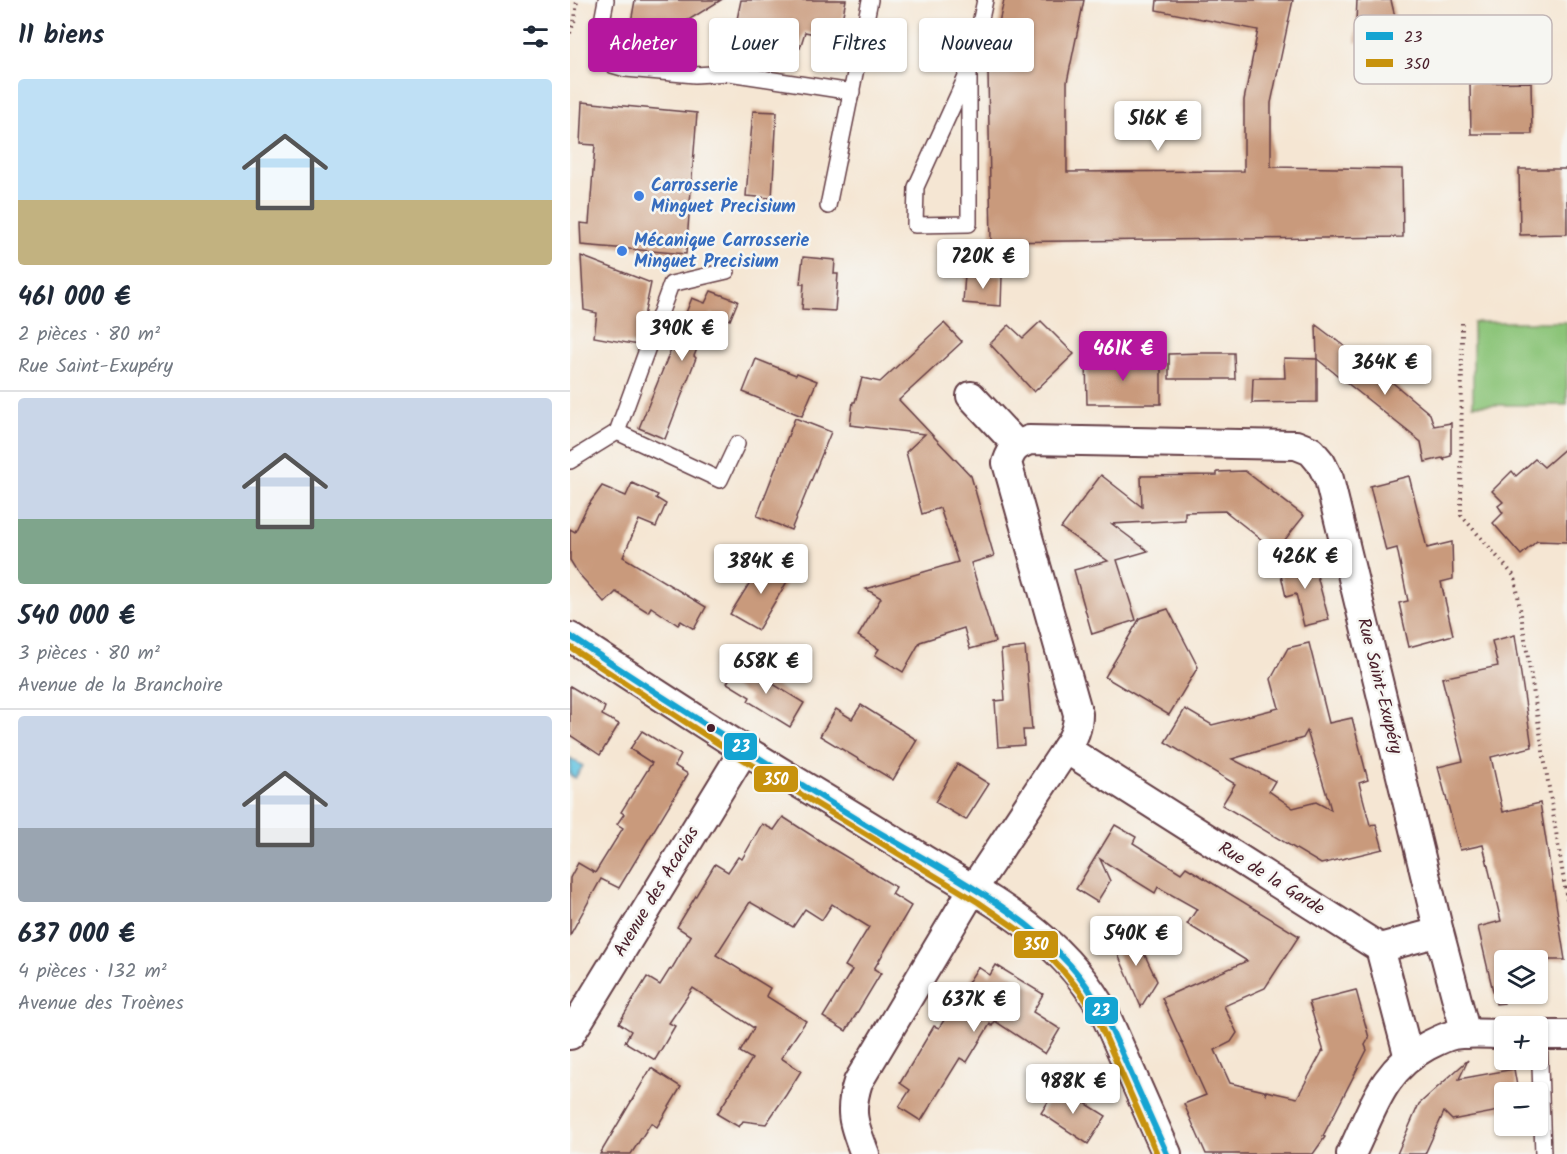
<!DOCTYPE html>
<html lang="fr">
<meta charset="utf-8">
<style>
body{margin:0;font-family:Kalam,sans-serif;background:#f2f2f3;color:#1f2937;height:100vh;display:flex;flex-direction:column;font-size:22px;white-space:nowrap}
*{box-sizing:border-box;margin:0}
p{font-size:20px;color:#747a83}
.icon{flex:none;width:33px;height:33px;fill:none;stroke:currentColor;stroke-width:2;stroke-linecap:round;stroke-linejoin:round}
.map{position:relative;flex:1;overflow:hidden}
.panel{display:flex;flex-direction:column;background:#fff;width:570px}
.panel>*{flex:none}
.banner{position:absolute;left:18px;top:18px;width:570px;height:54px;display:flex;gap:12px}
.fabs{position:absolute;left:924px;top:950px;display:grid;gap:12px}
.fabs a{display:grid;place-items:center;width:54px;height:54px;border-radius:6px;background:#fff;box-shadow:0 2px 4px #0004;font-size:30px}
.price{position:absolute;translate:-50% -51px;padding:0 14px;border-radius:6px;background:#fff;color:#222;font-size:20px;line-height:39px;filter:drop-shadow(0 2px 3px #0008)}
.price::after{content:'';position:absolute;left:50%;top:36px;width:18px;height:14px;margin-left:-9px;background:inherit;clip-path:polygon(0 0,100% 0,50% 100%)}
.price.current{background:#b5179e;color:#fff}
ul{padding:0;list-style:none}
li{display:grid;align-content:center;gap:12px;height:318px;padding:0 18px}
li+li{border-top:2px solid #e0e1e3}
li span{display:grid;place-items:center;height:186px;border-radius:6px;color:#555}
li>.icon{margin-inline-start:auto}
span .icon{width:108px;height:108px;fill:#fffc;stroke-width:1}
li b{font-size:26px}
h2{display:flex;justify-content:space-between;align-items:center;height:72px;padding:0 18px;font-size:26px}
.tag{padding:0 21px;border-radius:6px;background:#fff;box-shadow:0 2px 4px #0004;font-size:21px;line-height:54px}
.tag.current{background:#b5179e;color:#fff}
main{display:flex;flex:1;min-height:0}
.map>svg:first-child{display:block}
</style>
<main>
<section class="panel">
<h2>11 biens<svg class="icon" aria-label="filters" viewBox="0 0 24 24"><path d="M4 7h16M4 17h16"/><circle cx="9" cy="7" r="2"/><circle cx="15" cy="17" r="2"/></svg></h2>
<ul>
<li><span style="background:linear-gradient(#bfe0f5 65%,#c2b280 0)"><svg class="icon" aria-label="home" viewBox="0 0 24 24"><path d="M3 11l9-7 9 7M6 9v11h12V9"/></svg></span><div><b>461 000 €</b><p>2 pièces · 80 m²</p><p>Rue Saint-Exupéry</p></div></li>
<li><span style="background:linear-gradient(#c9d6e8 65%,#7fa58c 0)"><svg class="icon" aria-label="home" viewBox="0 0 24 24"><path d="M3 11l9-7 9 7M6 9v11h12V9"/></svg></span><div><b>540 000 €</b><p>3 pièces · 80 m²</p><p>Avenue de la Branchoire</p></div></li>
<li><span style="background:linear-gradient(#c9d6e8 60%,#9aa5b1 0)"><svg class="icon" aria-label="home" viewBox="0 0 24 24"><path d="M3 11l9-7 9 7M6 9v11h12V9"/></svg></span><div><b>637 000 €</b><p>4 pièces · 132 m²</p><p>Avenue des Troènes</p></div></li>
</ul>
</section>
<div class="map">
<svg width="997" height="1154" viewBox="0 0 997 1154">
<rect width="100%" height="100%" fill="#f6f6f2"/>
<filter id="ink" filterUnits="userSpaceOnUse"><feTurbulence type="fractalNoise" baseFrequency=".0167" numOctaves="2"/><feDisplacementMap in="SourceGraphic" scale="12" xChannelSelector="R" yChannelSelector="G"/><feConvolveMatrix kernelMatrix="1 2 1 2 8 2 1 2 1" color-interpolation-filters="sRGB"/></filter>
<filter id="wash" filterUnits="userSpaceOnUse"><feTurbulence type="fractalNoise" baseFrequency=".008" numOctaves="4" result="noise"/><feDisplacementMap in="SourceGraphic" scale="24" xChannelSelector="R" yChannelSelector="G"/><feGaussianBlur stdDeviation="1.35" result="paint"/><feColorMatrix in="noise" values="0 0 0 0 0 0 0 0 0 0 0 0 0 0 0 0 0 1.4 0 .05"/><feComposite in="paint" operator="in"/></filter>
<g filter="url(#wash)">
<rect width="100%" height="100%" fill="#f5e6d3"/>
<!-- green -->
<rect fill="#8bc478" stroke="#6a7252" stroke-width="1.5" x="903" y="322" width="94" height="83"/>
<!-- water -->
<polygon fill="#64c5e2" stroke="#577286" stroke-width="1.5" points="0,758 13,766 5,778 0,775"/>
<g id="blocks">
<!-- building -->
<g fill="#c99a7b" fill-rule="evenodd">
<polygon points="65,0 151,0 73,48 60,28"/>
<polygon points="171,0 276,0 268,39 235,32 230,48 164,34"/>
<polygon points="434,0 514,0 497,82 497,172 674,171 674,100 688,30 586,10 587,0 723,0 701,103 701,167 832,169 833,237 421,242 418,72"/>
<polygon points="787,0 821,0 829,34 785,43"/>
<polygon points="961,82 962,134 901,134 900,83"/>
<polygon points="12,102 127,113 116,254 11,245 10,223 19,224 25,145 10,144"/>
<polygon points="183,111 207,112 202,198 176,196"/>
<polygon points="949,169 997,169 997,234 950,235"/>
<polygon points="11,256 81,283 68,345 24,337 27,313 14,310"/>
<polygon points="233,257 265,260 264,274 268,274 265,311 232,309 234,284 230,284"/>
<polygon points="395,274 432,276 431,306 393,303"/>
<polygon points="141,291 168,301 160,320 141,314 124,356 126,358 95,439 69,428 122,298 135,303"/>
<polygon points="471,321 504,354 464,392 420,344 439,325 453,338"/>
<polygon points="374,323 392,342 329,400 401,476 424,556 401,563 425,642 400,649 394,628 350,642 333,672 305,655 309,649 288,636 311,598 296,589 388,562 370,508 352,514 336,452 355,434 280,425 283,402 285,402 292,378 310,382"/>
<polygon points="746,325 823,383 860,414 864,426 881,423 881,456 874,458 875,461 872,458 855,462 851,442 747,359"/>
<polygon points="632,353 664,353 665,379 599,379 599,354"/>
<polygon points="714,358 747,359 747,402 682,403 683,378 715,378"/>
<polygon points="186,359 226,375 227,373 247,381 232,416 173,392"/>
<polygon points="516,360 591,362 591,404 517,404"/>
<polygon points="225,418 261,432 221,530 187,516"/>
<polygon points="997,447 997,542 967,541 951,555 923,523 933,513 928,506 933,502 922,491 942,471 946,476 965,459 974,467"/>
<polygon points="675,471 734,516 706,551 655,511 615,512 615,520 542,524 578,551 547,560 566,620 522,634 504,570 538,561 491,528 531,475 572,507 571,476 647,475 647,472"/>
<polygon points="839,476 857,548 882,542 883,579 871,582 883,635 839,647 829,603 838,601 827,548 816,551 800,486"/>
<polygon points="62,483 88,495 86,498 96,504 86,527 69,520 53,557 136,607 124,629 111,621 108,625 81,607 78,612 46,592 35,603 8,573 0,560 0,529 5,532 17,507 32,486 56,496"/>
<polygon points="742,557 759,620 734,626 726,594 716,597 709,566"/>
<polygon points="194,560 221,575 188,630 160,614"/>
<polygon points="598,609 628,667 599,715 535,677 570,618"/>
<polygon points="945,635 962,747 921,757 933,812 970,803 995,960 934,960 934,1003 926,1004 908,927 931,921 913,845 890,850 868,767 893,761 872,678 928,666 922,641"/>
<path d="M 739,643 L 759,723 L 782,718 L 798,780 L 789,783 L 800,825 L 806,824 L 813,849 L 751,864 L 652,805 L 665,784 L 595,742 L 615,709 L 642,725 L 709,708 L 701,679 L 718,648 ZM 737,731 L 758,799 L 761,810 L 746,802 L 723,808 L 699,791 L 705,781 L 662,759 L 733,738 Z"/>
<polygon points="455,647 462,730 453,730 454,745 428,747 425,701 435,700 431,650"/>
<polygon points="169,663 234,703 220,727 178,701 180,697 157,683"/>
<polygon points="0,686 35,707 32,715 49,724 30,755 0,735"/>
<polygon points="291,705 347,740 323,780 250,736 266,709 282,719"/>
<polygon points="72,731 111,755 105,766 118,774 49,888 31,879 0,935 0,878 8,863 25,873 53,828 47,824 54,814 51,812 82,763 60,749"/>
<polygon points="387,764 419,784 396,820 365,802"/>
<polygon points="213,817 258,846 326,887 322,894 341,906 304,969 311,973 276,1031 253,1017 282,970 275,966 299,927 262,904 252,920 235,909 223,927 180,902 146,955 200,988 196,996 236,1021 211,1058 231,1071 216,1095 196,1124 173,1121 169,1127 147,1114 182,1059 170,1052 184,1028 123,988 99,1023 105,1026 85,1060 55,1042 61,1031 49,1023 77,977 90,985 100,969 101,970 121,936 107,927 145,864 158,872 168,857 172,859 192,824 204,830"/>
<polygon points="545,825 566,837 563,843 611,873 616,867 729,936 695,988 654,1006 667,1033 661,1042 645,1050 660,1083 694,1091 696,1094 696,1091 727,1098 753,1050 754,1052 739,1002 786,990 799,1038 795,1045 797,1050 753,1136 755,1137 743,1154 636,1154 614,1104 636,1095 592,998 677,961 617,924 627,909 588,887 585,893 530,859 540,881 527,902 506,889"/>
<polygon points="565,934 587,981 571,1007 543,943"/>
<polygon points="426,965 473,994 463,1012 490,1029 475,1054 425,1021 422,1026 420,1024 397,1062 390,1058 351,1121 329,1107 340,1090 330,1083 364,1026 369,1028 408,967 420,975"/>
<polygon points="898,1060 889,1079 944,1069 948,1092 934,1092 934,1110 882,1120 874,1112 855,1154 827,1154 849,1104"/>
<polygon points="81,1068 111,1087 87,1127 81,1123 61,1154 30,1154"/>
<polygon points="488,1086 536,1116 518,1144 471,1113"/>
</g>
</g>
</g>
<g filter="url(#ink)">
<use href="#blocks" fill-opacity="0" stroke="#643d44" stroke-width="1.5"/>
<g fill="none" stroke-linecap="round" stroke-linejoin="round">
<defs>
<g id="lane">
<path d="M 36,0 C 31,29 25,39 42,65 L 56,69 L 125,75 L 159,73 L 282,92"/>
<polyline points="399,72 399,224 345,225 346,187 401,66 415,0"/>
<polyline points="258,206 300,0"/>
<polyline points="47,432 101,284 157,271"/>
<polyline points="0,461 47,432 150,480 167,444"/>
<polyline points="969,1035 973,1154"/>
</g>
<g id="street">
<polyline points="401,396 447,445"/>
<path d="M 0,637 C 71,683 141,730 214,774 C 260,802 307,830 353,859 C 427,904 493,937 536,1016 L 597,1154"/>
<polyline points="810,948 869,932"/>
<polyline points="0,1035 174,750"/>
<polyline points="968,1035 997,1035"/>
<path d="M 839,1058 L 810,948 L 496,749 C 504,737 508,728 508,714 L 437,463 C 442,448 446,446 459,440 L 726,445 L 741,451 L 751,463 L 759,479 L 869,932 L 896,1034"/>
<path d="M 295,1154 C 284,1125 278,1113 288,1082 L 403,889 L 496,749"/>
<path d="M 781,1154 C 803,1110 811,1071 857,1046 C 865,1042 874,1037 883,1035 C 900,1032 918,1034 934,1034"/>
</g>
</defs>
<!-- lane casing -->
<use href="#lane" stroke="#643d44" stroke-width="18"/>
<!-- street casing -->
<use href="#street" stroke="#643d44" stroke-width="32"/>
<!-- path -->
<g stroke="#643d44" stroke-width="4" stroke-dasharray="1.5 4.5" stroke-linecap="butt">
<polyline points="0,33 5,19 7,0"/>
<polyline points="892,323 891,515 945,577 997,900"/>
</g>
<!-- lane -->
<use href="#lane" stroke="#fff" stroke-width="15"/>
<!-- street -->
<use href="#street" stroke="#fff" stroke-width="28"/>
<defs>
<path id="bus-1" d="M 0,636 C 97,701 196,763 295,824 C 363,865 447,906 500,965 C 527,995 542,1030 558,1067 C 571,1096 584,1125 597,1154"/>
<polyline id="bus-2" points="0,647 166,755 408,902 454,934 475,952 494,972 512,994 528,1020 587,1154"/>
</defs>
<!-- bus-1 casing -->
<use href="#bus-1" stroke="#f6f6f2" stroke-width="10"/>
<!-- bus-2 casing -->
<use href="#bus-2" stroke="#f6f6f2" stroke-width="10"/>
<!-- bus-1 -->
<use href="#bus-1" stroke="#14a4d2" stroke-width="6"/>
<!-- bus-2 -->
<use href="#bus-2" stroke="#c7920d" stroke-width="6"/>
</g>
</g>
<!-- markers -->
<g fill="#3f7fe0" stroke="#f6f6f2" stroke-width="2">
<circle cx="69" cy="196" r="6"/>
<circle cx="52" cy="251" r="6"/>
</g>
<circle fill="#4a1f2b" stroke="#f6f6f2" stroke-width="2" cx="141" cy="728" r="5"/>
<g text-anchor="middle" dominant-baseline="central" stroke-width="5" stroke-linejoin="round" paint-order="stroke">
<!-- shop labels -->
<g font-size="18" font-weight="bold" fill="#366cbe" stroke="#f6f6f2" text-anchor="start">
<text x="81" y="186">Carrosserie<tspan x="81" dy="21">Minguet Precisium</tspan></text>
<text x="64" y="241">Mécanique Carrosserie<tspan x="64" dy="21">Minguet Precisium</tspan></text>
</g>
<!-- street labels -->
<g font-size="18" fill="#4a1f2b" stroke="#f6f6f2">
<text transform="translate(809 686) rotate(76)">Rue Saint-Exupéry</text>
<text transform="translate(701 879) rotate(32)">Rue de la Garde</text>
<text transform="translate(87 892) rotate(-59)">Avenue des Acacias</text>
</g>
</g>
<!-- legend -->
<rect x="784" y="15" width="198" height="69" rx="9" fill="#f6f6f2" stroke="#c2b6b6" stroke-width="1.5"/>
<rect x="796" y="32" width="27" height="8" fill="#14a4d2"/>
<rect x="796" y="59" width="27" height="8" fill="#c7920d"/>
<g font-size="16" fill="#4a1f2b">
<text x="834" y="42">23</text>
<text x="834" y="69">350</text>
</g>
<g stroke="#f6f6f2" stroke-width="2">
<rect x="153" y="732" width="35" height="29" rx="6" fill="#14a4d2"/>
<rect x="183" y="765" width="46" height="28" rx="6" fill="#c7920d"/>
<rect x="443" y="930" width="46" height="29" rx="6" fill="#c7920d"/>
<rect x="514" y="996" width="35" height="29" rx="6" fill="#14a4d2"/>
</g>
<g font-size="16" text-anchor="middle" font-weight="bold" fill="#fff">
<text x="171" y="752">23</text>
<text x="206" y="785">350</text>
<text x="466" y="950">350</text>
<text x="531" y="1016">23</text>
</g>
</svg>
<div class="fabs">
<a><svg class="icon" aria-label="layers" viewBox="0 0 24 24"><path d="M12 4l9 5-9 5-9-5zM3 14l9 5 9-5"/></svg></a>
<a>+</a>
<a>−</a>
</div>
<b class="price" style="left:588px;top:152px">516K €</b>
<b class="price" style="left:413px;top:290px">720K €</b>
<b class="price" style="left:112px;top:362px">390K €</b>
<b class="price current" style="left:553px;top:382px">461K €</b>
<b class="price" style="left:815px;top:396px">364K €</b>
<b class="price" style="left:735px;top:590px">426K €</b>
<b class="price" style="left:191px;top:595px">384K €</b>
<b class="price" style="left:196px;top:695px">658K €</b>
<b class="price" style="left:566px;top:967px">540K €</b>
<b class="price" style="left:404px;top:1033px">637K €</b>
<b class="price" style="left:503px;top:1115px">988K €</b>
<div class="banner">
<a class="tag current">Acheter</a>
<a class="tag">Louer</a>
<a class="tag">Filtres</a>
<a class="tag">Nouveau</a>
</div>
</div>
</main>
